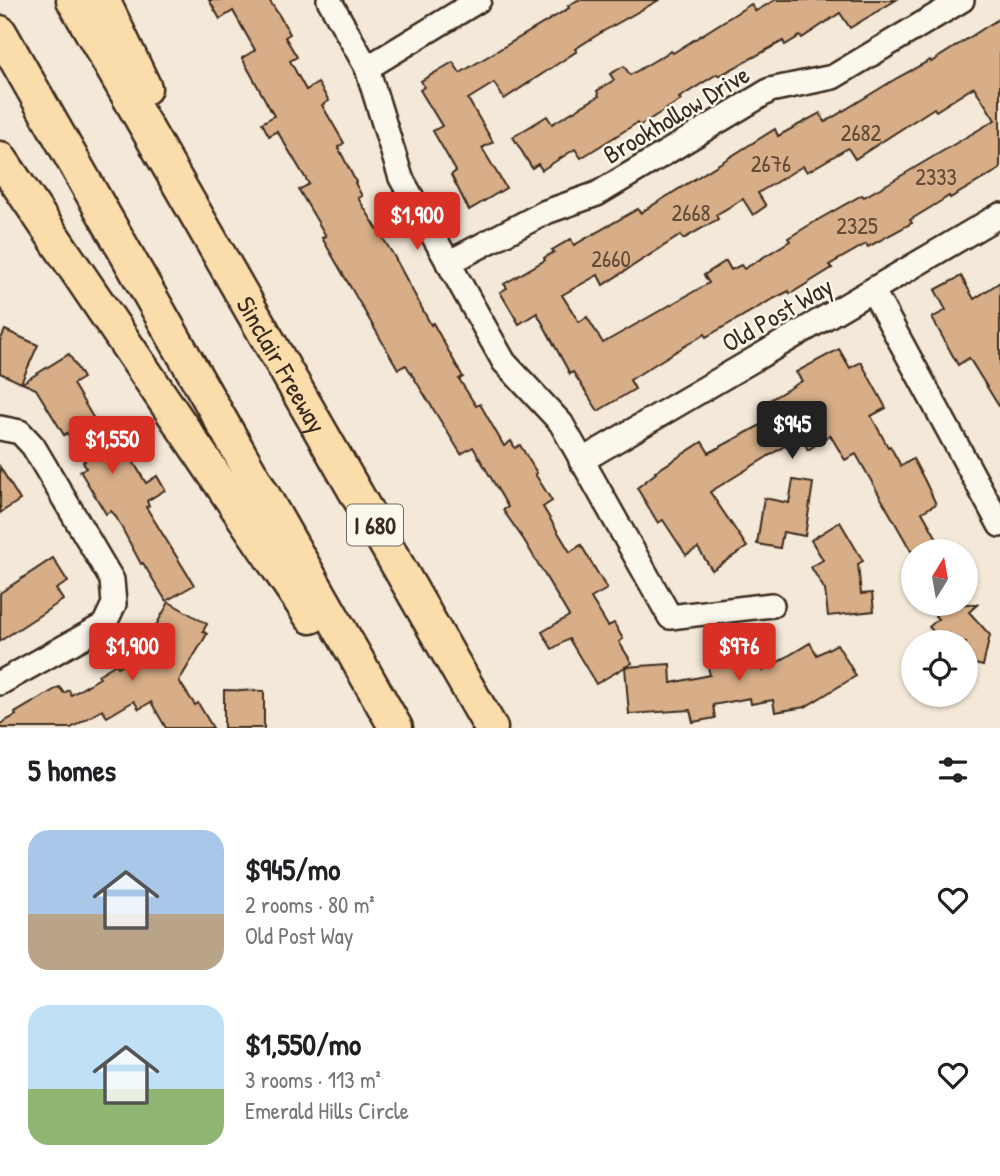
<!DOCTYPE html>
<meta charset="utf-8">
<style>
body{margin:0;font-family:"Patrick Hand",sans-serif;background:#f6f6f6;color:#202124;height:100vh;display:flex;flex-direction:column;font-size:26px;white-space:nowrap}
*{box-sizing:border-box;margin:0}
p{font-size:23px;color:#757577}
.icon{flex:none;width:38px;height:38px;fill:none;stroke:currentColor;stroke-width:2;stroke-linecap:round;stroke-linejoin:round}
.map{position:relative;height:728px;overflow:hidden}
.panel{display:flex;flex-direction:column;background:#fff;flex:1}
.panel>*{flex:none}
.needle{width:46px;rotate:11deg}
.controls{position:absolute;left:901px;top:539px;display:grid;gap:14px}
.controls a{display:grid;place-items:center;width:77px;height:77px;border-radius:50%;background:#fff;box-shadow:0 2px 5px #0004;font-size:35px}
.price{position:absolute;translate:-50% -60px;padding:0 16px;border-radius:7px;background:#d93025;color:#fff;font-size:23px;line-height:46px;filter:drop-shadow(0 2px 4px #0008)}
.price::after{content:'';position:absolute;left:50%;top:42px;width:21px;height:16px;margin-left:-10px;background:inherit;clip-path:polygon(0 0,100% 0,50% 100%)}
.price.selected{background:#222;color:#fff}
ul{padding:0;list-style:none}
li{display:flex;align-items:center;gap:21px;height:175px;padding:0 28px}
li span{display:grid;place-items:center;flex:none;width:196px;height:140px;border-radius:21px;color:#555}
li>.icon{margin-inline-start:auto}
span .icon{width:84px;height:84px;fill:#fffc;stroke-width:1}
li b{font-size:30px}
h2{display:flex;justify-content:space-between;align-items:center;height:84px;padding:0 28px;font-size:30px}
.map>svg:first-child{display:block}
</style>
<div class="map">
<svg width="1000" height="728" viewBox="0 0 1000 728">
<rect width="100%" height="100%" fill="#f4e8d8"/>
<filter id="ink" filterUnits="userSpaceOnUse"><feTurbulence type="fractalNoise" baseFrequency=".0143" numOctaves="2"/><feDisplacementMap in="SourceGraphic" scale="14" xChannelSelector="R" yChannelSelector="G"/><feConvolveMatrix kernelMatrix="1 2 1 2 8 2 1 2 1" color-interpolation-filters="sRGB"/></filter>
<g filter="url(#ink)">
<!-- building -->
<g fill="#d7ae88" stroke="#3b2a1e" stroke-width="2" fill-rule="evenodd">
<polygon points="209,0 269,0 279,15 290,34 285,37 297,57 290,61 306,90 318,83 329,101 322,105 344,143 338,147 356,182 355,183 362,196 358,198 394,256 424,312 431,325 433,323 463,377 459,379 476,406 480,404 504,446 511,441 515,448 520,445 537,473 535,474 552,501 543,507 570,552 581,545 607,589 591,598 608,626 614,623 623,639 619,642 632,663 596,684 569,639 552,649 542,632 569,616 524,540 503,510 508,507 473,447 461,454 406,365 398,369 322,238 326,236 299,190 309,184 277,131 269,136 262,123 274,116 242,58 255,50 233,11 220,19"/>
<polygon points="578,0 659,0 602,32 575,49 577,51 562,61 504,99 494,83 468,99 493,142 482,148 506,188 469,210 451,175 456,171 433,131 442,126 420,90 424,87 421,81 453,62 460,73 569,8 568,6"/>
<polygon points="775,0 896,0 850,28 840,13 802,38 800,36 785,45 783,41 719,76 717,74 679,98 681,100 639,126 637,123 581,158 575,149 542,170 538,164 532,168 513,137 547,116 552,124 599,96 597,91 614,80 610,74 624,66 630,75 671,51 673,53 751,4 756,11"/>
<path d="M 1000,18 L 1000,169 L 950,198 L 949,196 L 933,206 L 910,220 L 912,223 L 868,247 L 866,244 L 829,265 L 832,268 L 790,294 L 789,291 L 771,300 L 706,337 L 705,334 L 665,358 L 630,380 L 635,389 L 598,411 L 573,372 L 570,374 L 537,313 L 519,324 L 500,292 L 507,288 L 504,284 L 545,260 L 544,258 L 554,252 L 552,250 L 571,239 L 574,245 L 638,209 L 640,213 L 775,129 L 778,136 L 820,113 L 825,122 L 897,78 L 930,60 L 931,62 ZM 974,87 L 995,120 L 889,183 L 864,197 L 862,195 L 821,218 L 788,238 L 790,241 L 744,269 L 741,265 L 731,270 L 726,261 L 704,275 L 709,283 L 603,343 L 587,317 L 579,322 L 562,295 L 598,275 L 603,285 L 681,235 L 683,239 L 718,219 L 716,215 L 743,199 L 753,215 L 766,206 L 758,193 L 803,166 L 807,172 L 848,148 L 855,159 L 934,108 L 936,111 Z"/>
<polygon points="961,276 974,299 1000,282 1000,408 969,358 958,365 932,318 946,310 935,290"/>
<polygon points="5,330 38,345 21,383 0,373 0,341"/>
<polygon points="839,349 850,368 861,362 886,408 871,416 888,447 890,446 901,466 913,459 924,479 936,504 922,512 944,551 911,551 856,454 845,460 830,435 808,450 801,436 710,492 747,547 712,570 698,548 686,555 663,520 658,523 637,488 656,473 655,472 702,442 709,453 770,420 761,405 802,381 796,372"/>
<polygon points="69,354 83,378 73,384 106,439 108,437 116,451 124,446 146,483 157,476 165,490 147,501 149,506 146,507 194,585 166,601 143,563 141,564 115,515 111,511 106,514 80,471 86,468 83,462 85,461 67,433 64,435 36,389 22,383"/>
<polygon points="0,467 20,500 0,513"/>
<polygon points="793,480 813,483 805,536 783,532 780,548 757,544 764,498 789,503"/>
<polygon points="840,522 863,561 858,564 861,594 872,593 874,611 828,616 825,590 811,567 823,560 811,540"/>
<polygon points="53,558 68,582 56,589 63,600 0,641 0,593"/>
<polygon points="169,602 207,624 203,631 207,634 179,681 195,705 198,703 213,728 166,728 151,702 139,709 134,701 107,717 102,710 71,728 0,728 0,724 16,715 15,713 59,687 64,693 69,690 71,695 100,678 98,675 116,664 118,667 159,641 150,636"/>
<polygon points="947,604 978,604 969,612 990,635 983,666 966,662 966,642 944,642 929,627 938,619 935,616"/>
<polygon points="810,643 817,655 837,644 856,676 805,707 775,712 773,700 751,704 750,698 713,705 715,718 693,722 690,710 629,714 625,667 670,664 671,683 710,675 706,658 727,654 729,661 760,655 763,671"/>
<polygon points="224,690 264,691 264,728 224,728"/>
</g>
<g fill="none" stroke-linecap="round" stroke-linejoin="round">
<defs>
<g id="minor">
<polyline points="329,0 367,68 401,178 504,362 561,423 670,617 772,605"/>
<polyline points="367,68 479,0"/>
<polyline points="448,263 546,212 597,194 770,90 833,77 962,0"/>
<polyline points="873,291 1000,525"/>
<polyline points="0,428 20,432 33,446 112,580 114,604 104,625 0,683"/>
<polyline points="581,461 1000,215"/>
</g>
<g id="highway">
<path id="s1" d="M 73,0 L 491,728"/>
<polyline points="103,0 145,88"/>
<polyline points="0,32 396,728"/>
<polyline points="0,158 311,617"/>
</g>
</defs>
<!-- minor casing -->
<use href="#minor" stroke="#3b2a1e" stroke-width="28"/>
<!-- highway casing -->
<use href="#highway" stroke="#3b2a1e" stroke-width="37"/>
<!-- minor -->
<use href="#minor" stroke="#fbf7ec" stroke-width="23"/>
<!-- highway -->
<use href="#highway" stroke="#fbddab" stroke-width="32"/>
</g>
</g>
<g text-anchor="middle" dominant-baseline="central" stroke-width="5" stroke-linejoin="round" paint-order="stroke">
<!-- number labels -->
<g font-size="23" fill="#624b38">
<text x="861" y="132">2682</text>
<text x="771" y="163">2676</text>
<text x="936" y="176">2333</text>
<text x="691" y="212">2668</text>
<text x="857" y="225">2325</text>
<text x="611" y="258">2660</text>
</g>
<!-- shield labels -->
<rect fill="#fbf7ec" stroke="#75685c" stroke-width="2" x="347" y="504.5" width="56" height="41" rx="5"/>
<g font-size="24" font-weight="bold" fill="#3b2a1e">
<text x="375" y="525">I 680</text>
</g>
<!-- street labels -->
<g font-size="26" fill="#3b2a1e" stroke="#fbf7ec">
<text transform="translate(676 114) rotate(-31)">Brookhollow Drive</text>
<text transform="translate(777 314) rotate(-30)">Old Post Way</text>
<text stroke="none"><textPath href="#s1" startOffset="420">Sinclair Freeway</textPath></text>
</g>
</g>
</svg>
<div class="controls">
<a><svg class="needle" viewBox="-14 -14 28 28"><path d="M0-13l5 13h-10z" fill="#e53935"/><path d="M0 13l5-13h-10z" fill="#757577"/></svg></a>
<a><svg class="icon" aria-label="locate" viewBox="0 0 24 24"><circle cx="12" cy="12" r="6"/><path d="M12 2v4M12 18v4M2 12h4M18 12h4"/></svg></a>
</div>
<b class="price" style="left:417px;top:252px">$1,900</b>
<b class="price selected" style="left:792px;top:461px">$945</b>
<b class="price" style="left:112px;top:476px">$1,550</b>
<b class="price" style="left:132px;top:683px">$1,900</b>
<b class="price" style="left:739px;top:683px">$976</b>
</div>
<section class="panel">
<h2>5 homes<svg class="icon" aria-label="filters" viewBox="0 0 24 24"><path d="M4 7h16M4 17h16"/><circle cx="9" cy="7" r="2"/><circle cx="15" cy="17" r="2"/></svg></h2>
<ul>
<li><span style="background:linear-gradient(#a9c7e8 60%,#b9a48a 0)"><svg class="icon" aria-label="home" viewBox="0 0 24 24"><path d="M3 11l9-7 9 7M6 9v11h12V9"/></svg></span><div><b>$945/mo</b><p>2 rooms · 80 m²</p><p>Old Post Way</p></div><svg class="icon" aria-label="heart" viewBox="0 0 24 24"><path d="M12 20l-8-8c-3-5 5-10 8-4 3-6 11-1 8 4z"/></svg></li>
<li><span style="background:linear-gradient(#bfe0f5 60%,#8fb573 0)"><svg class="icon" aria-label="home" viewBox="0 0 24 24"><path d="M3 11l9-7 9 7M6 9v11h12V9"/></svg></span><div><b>$1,550/mo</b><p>3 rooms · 113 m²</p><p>Emerald Hills Circle</p></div><svg class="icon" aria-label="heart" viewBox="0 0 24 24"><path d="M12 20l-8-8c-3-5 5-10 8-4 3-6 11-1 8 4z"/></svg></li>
</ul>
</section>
